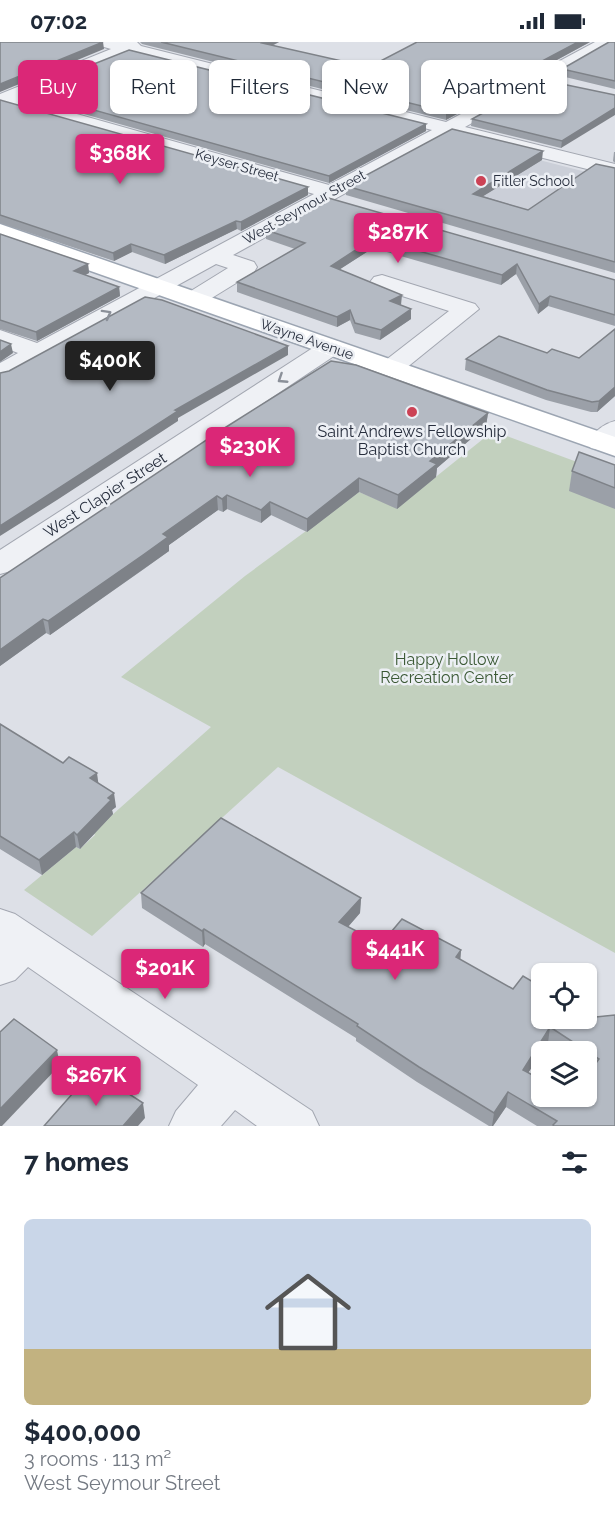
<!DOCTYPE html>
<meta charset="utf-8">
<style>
body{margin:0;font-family:Raleway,sans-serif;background:#f6f6f7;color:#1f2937;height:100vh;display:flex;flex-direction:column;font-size:22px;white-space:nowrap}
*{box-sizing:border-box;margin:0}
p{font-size:20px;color:#747a83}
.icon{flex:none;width:33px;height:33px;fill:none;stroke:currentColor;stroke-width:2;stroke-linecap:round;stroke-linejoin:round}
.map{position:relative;height:1084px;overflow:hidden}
.drawer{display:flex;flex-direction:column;background:#fff;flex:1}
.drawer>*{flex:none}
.banner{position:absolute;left:18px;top:18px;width:579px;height:54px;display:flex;gap:12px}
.tools{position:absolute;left:531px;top:921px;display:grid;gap:12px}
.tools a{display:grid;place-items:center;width:66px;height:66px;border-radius:9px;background:#fff;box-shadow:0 2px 4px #0004;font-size:30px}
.price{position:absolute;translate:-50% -51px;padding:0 14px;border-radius:6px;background:#db2777;color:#fff;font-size:20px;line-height:39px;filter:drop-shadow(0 2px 3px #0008)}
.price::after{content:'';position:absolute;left:50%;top:36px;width:18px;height:14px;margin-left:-9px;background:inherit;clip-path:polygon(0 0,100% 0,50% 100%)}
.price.on{background:#222;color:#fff}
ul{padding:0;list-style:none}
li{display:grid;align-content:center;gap:12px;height:318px;padding:0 24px}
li+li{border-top:2px solid #e0e1e3}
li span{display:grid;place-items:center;height:186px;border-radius:9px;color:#555}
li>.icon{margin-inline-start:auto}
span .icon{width:108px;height:108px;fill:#fffc;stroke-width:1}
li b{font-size:26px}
h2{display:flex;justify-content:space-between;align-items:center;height:72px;padding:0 24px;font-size:26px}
.pill{padding:0 21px;border-radius:9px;background:#fff;box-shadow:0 2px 4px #0004;font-size:21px;line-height:54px}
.pill.on{background:#db2777;color:#fff}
.status{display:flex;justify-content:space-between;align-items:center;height:42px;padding:0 30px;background:#fff;direction:ltr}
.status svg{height:16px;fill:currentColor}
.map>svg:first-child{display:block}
</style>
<div class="status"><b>07:02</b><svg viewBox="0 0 49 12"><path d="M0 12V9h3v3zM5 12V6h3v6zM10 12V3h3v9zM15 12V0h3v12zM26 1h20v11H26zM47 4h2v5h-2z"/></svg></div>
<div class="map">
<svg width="615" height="1084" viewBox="0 0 615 1084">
<rect width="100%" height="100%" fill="#dde0e7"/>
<!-- built -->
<polygon fill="#cbcfd8" points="454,96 594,132 496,196"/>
<!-- green -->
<polygon fill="#c2d0be" points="493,389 615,434 615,911 278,725 92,894 24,848 76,805 80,807 95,793 93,790 211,685 121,635 245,534 359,450 397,466"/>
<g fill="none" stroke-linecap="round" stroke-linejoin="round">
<defs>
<g id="minor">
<path d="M 95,0 L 137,0 L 141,4 L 446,80 L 595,0 L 615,0 L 465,85 L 615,122 L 615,134 L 451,93 L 233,213 L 254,220 L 257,225 L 254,230 L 202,262 L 186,262 L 182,257 L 186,252 L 228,226 L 216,222 L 9,336 L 0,339 L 0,321 L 18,311 L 0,304 L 0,288 L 37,301 L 314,152 L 0,63 L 0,52 L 111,7 L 97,3 ZM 129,12 L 432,88 L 329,143 L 20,56 Z"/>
<polygon points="382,233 475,262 479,267 400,331 391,334 382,331 378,326 382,321 449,269 374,245 370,240 374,235"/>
<polygon points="331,298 340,300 343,305 340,310 11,529 0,532 0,508 322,300"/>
<path d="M 615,379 L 615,402 L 601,408 L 591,406 L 587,400 C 594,390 603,382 615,379 Z"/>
<polygon points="0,867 15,872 312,1069 319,1084 257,1084 235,1068 221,1084 169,1084 176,1069 198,1043 28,925 15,938 0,943"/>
</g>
<polygon id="major" points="0,182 615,395 615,414 0,197"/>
</defs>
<!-- minor casing -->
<use href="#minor" stroke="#a3a7b1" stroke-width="2"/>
<!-- major casing -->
<use href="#major" stroke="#9ca5b2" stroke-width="3"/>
<!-- minor -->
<use href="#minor" fill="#eff1f5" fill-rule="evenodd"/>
<!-- major -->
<use href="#major" fill="#fff" fill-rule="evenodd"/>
</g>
<!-- wall -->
<g fill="#9ba0a8" fill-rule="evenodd">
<polygon points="140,0 279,0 272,4 355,22 373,23 590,0 446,78 142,2"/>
<polygon points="615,0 615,47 561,34 562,27"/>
<polygon points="26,49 426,89 329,141 27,56"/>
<polygon points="615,53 561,106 471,84 472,77"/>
<polygon points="0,58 308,153 241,189 237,187 165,222 132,210 114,219 0,181"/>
<polygon points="614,110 615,110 615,121 613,119"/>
<polygon points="542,118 483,154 528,168 615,126 615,231 346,153 346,144"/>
<polygon points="325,155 615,238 615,284 548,264 538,272 516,232 501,243 373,206 340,227 401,263 411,277 380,298 355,291 350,278 337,285 237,250 237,240 295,207 266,197 266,188"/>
<polygon points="0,192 88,222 89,231 85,233 119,245 120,254 37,299 0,287"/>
<polygon points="615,287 615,354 597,370 591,370 546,358 465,328 466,317 547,311 579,316"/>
<polygon points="488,371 486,384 437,426 436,435 397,467 359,450 307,490 271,473 261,481 227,467 223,470 218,468 169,503 169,509 144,527 50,593 46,591 0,624 0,536 223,387"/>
<polygon points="615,423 615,467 569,449 572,429"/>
<polygon points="0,682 63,721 98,741 116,765 112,768 113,772 80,807 76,805 42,833 0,807"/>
<path d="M 141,851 L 361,856 L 360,871 L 348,885 L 381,902 L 461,908 L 460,917 L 542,976 L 558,976 L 556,978 L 615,973 L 615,1084 L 537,1084 L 506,1065 L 493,1084 L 489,1084 L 417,1040 L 356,999 L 356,996 L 205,902 L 203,905 L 142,866 ZM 548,1001 L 561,1010 L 586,1010 L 586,1026 L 591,1029 L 573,1055 L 528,1031 Z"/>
</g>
<!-- shaded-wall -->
<g fill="#7e8288">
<polygon points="103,0 104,7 0,50 0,42"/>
<polygon points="264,0 279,0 262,8 262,1"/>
<polygon points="578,0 590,0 446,78 446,70"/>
<polygon points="615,66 615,73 561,106 562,99"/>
<polygon points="426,82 426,89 329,141 329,134"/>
<polygon points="543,109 542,118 472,161 473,152"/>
<polygon points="308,145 308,153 241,189 241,180"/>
<polygon points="236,179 237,187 165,222 164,213"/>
<polygon points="374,196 373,206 331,233 331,224"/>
<polygon points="131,202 132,210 114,219 113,211"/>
<polygon points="88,222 89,231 75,238 74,229"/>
<polygon points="517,222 516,232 501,243 502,233"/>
<polygon points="119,245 120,254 37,299 36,290"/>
<polygon points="402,253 401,263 390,259"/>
<polygon points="550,254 548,264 538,272 539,262"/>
<polygon points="411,267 411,277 380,298 381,288"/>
<polygon points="350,268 350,278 337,285 337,275"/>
<polygon points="11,302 13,311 0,320 0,310"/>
<polygon points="288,304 288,313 178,376 178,379 57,458 0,494 0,484 175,368"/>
<polygon points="615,345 615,354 597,370 599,359"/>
<polygon points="488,371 486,384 437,426 436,435 397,467 398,453 430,419"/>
<polygon points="359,436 359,450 307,490 307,477"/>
<polygon points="227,453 227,467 223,470 222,457"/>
<polygon points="217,454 218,468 169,503 169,509 50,593 48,579 163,492"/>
<polygon points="270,460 271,473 261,481 261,468"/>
<polygon points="43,577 46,591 0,624 0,608"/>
<polygon points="97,731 99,746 90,736"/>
<polygon points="114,751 116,765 112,768 113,772 80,807 77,793 108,756"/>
<polygon points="74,790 76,805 42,833 39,818"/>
<polygon points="361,856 360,871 339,895 339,880"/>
<polygon points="204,887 205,902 203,905 202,889"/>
<polygon points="461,908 460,923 456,915"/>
<polygon points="550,976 558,976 551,986 550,985 548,1001 520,1043 523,1028"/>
<polygon points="57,1008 60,1023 2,1084 0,1084 0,1067"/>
<polygon points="508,1050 506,1065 493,1084 492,1084 494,1071"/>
<polygon points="143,1061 145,1076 138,1084 123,1084"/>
</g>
<!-- building -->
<g fill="#b4bac3" stroke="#7e8288" stroke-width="1.5" fill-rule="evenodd">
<polygon points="0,0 103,0 0,42"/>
<polygon points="161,0 264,0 262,1 355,22 359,20 373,23 417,0 578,0 446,70"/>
<polygon points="609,0 615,0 615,39 562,27"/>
<polygon points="129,8 426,82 329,134 26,49"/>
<polygon points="543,38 615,53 615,66 562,99 472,77"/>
<polygon points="0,58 308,145 241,180 236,179 164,213 131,202 113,211 0,173"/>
<polygon points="452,87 543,109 473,152 528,168 596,122 615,126 615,220 346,144"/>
<polygon points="325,155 615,238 615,273 550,254 539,262 517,222 502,233 374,196 331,224 402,253 390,259 411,267 381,288 355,281 350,268 337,275 237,240 305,201 266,188"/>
<polygon points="0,192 88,222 74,229 119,245 36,290 0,278"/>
<polygon points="145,255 162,258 288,304 175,368 178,369 56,448 0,484 0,331 9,329"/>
<polygon points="615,287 615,345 599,359 592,360 547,348 466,317 499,294 547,311 552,307 579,316"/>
<polygon points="0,298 11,302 0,310"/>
<polygon points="331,319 356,323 488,371 430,419 437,422 398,453 359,436 307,477 270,460 261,468 227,453 222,457 217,454 163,492 168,495 143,513 48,579 43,577 0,608 0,536 223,387"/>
<polygon points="579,410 615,423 615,446 572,429"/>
<polygon points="0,682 63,721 69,715 97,731 90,736 114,751 108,756 111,758 77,793 74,790 39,818 0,794"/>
<path d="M 221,776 L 361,856 L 339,880 L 381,902 L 402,877 L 461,908 L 456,915 L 513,947 L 523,934 L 533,940 L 543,924 L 557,932 L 542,932 L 542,976 L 550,976 L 549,979 L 586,976 L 615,973 L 615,1084 L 554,1084 L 553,1083 L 557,1079 L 508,1050 L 494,1071 L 419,1025 L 357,984 L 358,982 L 204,887 L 202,889 L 141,851 ZM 550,985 L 599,1017 L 586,1035 L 586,1054 L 573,1054 L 573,1055 L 571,1054 L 542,1054 L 542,1038 L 523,1028 Z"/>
<polygon points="14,977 57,1008 0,1067 0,990"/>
<polygon points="93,1034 116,1051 120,1046 143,1061 123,1084 44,1084 81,1042 84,1044"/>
</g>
<!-- one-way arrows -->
<defs><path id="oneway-chevron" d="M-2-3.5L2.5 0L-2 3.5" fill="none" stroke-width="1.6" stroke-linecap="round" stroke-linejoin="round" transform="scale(1.5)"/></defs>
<g stroke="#8b9099">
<use href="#oneway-chevron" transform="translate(107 272) rotate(-29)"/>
<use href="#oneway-chevron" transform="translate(282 337) rotate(147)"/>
</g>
<!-- markers -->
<g fill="#cc4255" stroke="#eceff4" stroke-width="2">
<circle cx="481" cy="139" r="6"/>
<circle cx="412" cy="370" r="6"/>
</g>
<g text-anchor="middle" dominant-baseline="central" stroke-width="5" stroke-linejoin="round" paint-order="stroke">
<!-- far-street labels -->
<g font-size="14" fill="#272e3d" stroke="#eceff4">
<text transform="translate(237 123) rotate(16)">Keyser Street</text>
<text transform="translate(304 165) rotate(-29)">West Seymour Street</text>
<text transform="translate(307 297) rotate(19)">Wayne Avenue</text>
</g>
<!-- far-poi labels -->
<g font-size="14" fill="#272e3d" stroke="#eceff4" text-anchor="start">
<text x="493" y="139">Fitler School</text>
</g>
<!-- poi labels -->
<g font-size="16" fill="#272e3d" stroke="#eceff4">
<text x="412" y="389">Saint Andrews Fellowship<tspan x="412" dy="18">Baptist Church</tspan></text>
</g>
<!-- street labels -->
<g font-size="16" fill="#272e3d" stroke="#eceff4">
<text transform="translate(105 453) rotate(-33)">West Clapier Street</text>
</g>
<!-- park labels -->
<g font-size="16" fill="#3a5834" stroke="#eceff4">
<text x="447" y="617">Happy Hollow<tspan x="447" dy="18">Recreation Center</tspan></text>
</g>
</g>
</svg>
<div class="tools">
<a><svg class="icon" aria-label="locate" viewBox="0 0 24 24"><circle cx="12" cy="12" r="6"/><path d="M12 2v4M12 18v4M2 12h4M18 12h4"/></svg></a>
<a><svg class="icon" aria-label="layers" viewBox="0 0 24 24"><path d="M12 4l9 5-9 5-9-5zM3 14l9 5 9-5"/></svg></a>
</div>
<b class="price" style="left:120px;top:143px">$368K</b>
<b class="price" style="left:398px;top:222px">$287K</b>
<b class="price on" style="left:110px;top:350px">$400K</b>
<b class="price" style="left:250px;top:436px">$230K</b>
<b class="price" style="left:395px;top:939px">$441K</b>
<b class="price" style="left:165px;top:958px">$201K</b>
<b class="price" style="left:96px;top:1065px">$267K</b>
<div class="banner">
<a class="pill on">Buy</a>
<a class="pill">Rent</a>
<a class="pill">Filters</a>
<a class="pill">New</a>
<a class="pill">Apartment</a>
</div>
</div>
<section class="drawer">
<h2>7 homes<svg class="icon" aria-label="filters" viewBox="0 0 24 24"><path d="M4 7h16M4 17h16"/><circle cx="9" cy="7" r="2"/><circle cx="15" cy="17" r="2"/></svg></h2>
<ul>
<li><span style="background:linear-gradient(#c9d6e8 70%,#c2b280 0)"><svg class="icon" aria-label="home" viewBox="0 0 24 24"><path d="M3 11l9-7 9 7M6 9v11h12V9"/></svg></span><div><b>$400,000</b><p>3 rooms · 113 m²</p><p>West Seymour Street</p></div></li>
</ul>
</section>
